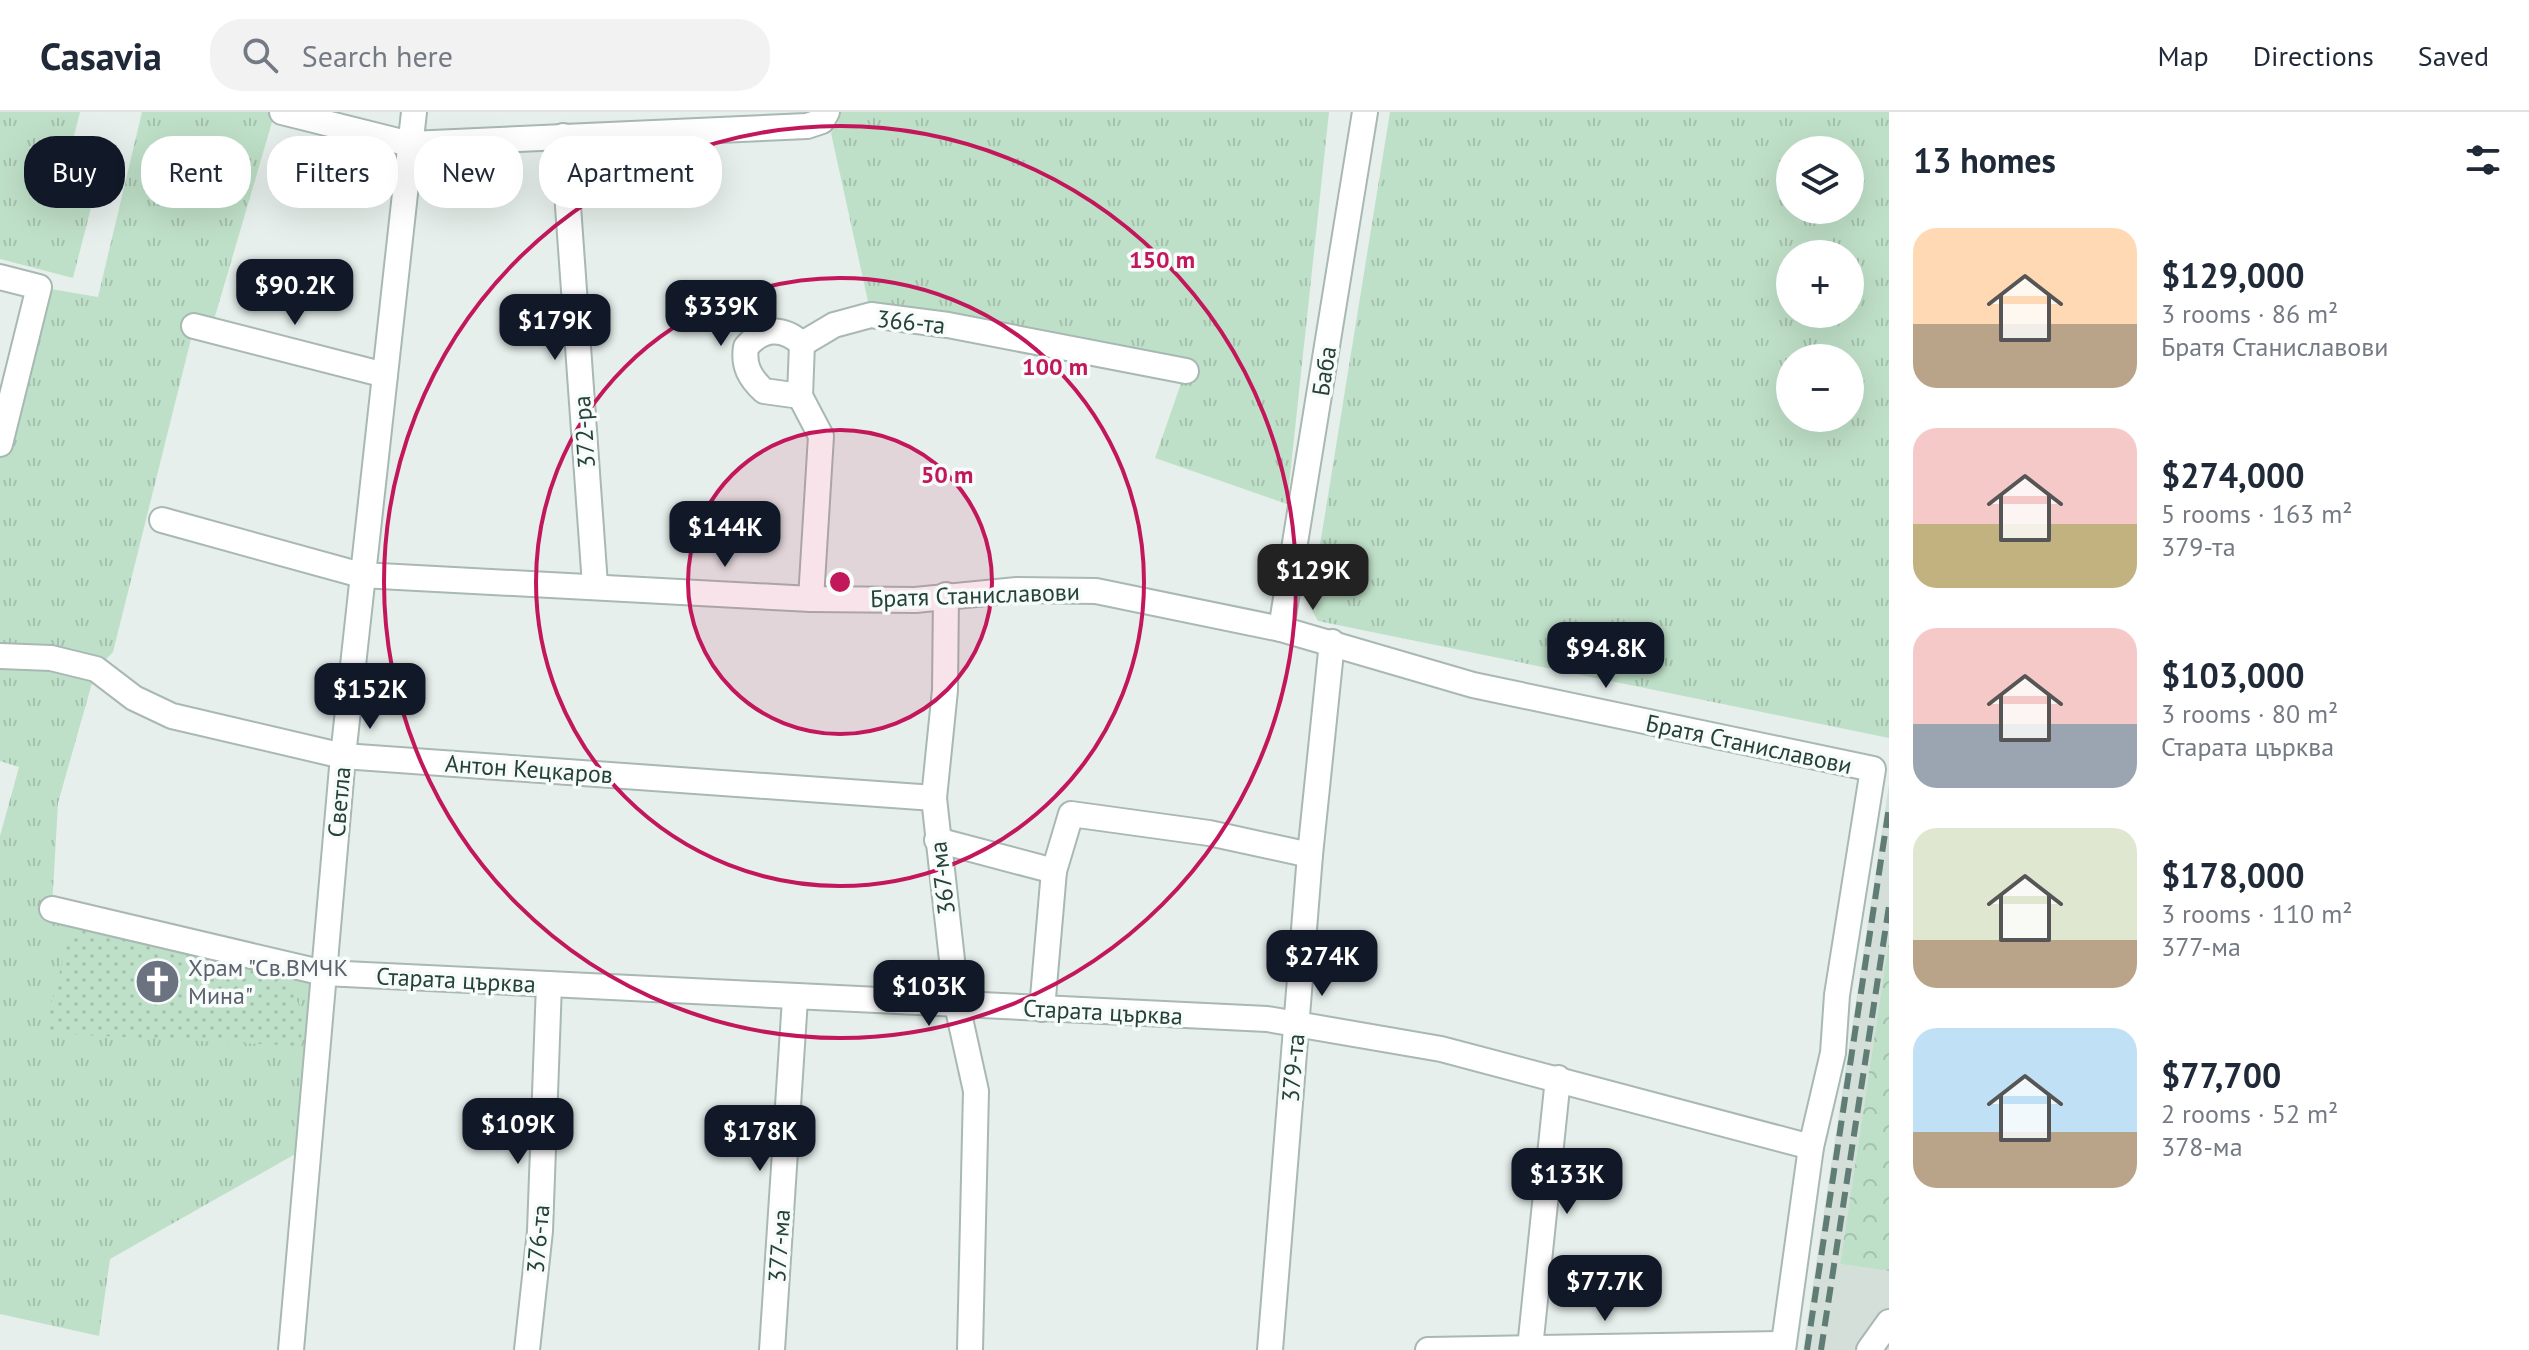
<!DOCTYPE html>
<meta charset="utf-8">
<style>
body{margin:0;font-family:"PT Sans",sans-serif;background:#f2f2f3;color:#1f2937;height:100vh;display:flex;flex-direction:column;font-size:30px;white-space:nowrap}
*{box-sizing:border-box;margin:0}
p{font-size:26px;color:#747a83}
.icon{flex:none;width:44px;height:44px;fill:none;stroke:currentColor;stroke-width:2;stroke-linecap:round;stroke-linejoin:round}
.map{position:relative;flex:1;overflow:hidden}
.side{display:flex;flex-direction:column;background:#fff;width:640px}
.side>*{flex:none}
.hud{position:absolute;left:24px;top:24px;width:760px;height:72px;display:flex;gap:16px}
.fabs{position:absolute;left:1776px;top:24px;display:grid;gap:16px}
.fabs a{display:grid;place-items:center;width:88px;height:88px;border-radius:50%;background:#fff;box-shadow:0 8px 32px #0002;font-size:40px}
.price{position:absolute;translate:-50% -68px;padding:0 18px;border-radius:16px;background:#111827;color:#fff;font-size:26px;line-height:52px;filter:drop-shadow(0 2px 4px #0008)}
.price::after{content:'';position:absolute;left:50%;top:48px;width:24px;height:18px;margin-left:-12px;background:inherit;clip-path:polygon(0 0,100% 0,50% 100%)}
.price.selected{background:#222;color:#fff}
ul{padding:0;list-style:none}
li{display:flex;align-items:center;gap:24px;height:200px;padding:0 24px}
li span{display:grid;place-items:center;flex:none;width:224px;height:160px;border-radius:24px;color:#555}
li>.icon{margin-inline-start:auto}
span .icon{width:96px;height:96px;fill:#fffc;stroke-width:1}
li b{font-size:34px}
h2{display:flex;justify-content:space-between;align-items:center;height:96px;padding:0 24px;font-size:34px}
.tag{padding:0 28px;border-radius:32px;background:#fff;box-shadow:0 8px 32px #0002;font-size:28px;line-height:72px}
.tag.selected{background:#111827;color:#fff}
header{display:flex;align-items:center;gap:48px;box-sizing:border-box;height:112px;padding:0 40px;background:#fff;border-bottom:2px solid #e0e1e3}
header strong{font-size:38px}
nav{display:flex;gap:44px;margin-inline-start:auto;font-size:28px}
.search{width:560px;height:72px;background:#f2f2f3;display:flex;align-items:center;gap:20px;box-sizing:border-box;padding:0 28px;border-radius:32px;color:#747a83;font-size:30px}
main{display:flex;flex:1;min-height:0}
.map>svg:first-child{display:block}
</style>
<header>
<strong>Casavia</strong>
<div class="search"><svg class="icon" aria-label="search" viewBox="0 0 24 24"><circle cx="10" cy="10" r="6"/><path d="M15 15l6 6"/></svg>Search here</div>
<nav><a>Map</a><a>Directions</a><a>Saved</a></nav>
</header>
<main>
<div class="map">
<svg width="1889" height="1238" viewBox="0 0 1889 1238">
<defs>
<pattern id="grass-tufts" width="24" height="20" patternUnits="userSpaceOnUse" patternTransform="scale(2)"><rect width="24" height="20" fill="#bfe0c8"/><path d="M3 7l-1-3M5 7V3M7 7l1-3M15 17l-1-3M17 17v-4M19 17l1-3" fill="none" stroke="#a4c1ad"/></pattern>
<pattern id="park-crowns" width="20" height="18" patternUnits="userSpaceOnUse" patternTransform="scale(2)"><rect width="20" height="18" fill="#bfe0c8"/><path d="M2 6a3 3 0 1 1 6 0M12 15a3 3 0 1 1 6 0" fill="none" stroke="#a4c1ad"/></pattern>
<pattern id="garden-dots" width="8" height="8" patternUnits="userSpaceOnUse" patternTransform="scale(2)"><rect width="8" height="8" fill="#bfe0c8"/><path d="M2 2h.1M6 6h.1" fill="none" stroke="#a4c1ad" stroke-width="1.8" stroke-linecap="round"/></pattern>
</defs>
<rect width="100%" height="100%" fill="#e6efeb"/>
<!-- built -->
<polygon fill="#d4dfda" points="1889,672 1889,828 1840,1152 1889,1159 1889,1238 1803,1238"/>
<!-- grass -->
<g fill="url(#grass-tufts)" fill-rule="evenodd">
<polygon points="0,0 80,0 72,32 105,41 73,166 0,147"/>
<polygon points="142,0 275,0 211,218 194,215 113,540 96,557 58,691 52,796 324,861 306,1036 110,1147 99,1224 0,1202 0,724 19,655 0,649 0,332 39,175 98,185"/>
<polygon points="837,0 1329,0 1287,392 1155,346 1185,260 871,203 831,21 838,10"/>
<path d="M 1390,0 L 1889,0 L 1889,626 L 1318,509 L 1310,495 ZM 1850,38 L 1850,98 L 1790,98 L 1790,38 ZM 1850,142 L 1850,202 L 1790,202 L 1790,142 ZM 1850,246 L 1850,306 L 1790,306 L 1790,246 Z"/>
</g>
<!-- park -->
<polygon fill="url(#park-crowns)" points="1889,828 1889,1159 1840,1152"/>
<!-- garden -->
<polygon fill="url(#garden-dots)" points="74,808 278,860 303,898 301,934 43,921"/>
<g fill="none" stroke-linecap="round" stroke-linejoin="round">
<defs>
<g id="minor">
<polyline points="282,0 410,32 807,14 822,9 827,0"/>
<polyline points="563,24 595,473"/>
<polyline points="0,165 39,175 0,332"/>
<polyline points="194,214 385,263"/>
<path d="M 800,284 L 764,279 C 750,266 743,254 746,235 C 763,215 783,215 802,232"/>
<polyline points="162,408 361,463 811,487 915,488 1017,478 1096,479 1281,517 1473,573 1873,657 1837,883 1833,941 1811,1035 1783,1238"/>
<polyline points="946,483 945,578 934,686 957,893 976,979 970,1238"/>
<polyline points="811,487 821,324 800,284 802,232 834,213 871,203 948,213 1186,259"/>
<polyline points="1281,517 1365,0"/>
<polyline points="0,544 51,546 96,557 134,586 172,604 343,644 934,686"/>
<polyline points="937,728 1054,759"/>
<polyline points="52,797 324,861 1267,907 1441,937 1811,1035"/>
<polyline points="1042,897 1054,759 1071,702 1209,721 1310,743"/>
<polyline points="1530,1236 1558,966"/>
<polyline points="291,1238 343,644 414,0"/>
<polyline points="527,1238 540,1119 549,872"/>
<polyline points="772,1238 795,887"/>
<polyline points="1270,1238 1310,743 1332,530"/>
<polyline points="1428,1238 1782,1232"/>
<polyline points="1869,1238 1889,1210"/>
</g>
</defs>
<!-- minor casing -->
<use href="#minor" stroke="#a8b8b2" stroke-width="28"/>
<!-- minor -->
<use href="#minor" stroke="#fff" stroke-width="24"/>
<!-- rail -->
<g stroke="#5f7d75" stroke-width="6" stroke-dasharray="16 8" stroke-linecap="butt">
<polyline points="1807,1238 1889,695"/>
<polyline points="1821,1238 1889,794"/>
</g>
</g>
<!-- distance rings -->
<circle cx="840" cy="470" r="152" fill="#c2185b" fill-opacity=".12"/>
<g fill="none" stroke="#c2185b" stroke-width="4">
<circle cx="840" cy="470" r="152"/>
<circle cx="840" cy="470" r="304"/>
<circle cx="840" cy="470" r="456"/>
</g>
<!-- icons -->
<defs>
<symbol id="church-disc" viewBox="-11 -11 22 22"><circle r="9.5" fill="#6b7280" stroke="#f7fbf9"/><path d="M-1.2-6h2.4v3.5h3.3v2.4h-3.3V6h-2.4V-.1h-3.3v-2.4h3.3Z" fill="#fff"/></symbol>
</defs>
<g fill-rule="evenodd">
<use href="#church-disc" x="132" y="844" width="51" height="51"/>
</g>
<g text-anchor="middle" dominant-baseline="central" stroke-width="7" stroke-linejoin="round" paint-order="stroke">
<!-- street labels -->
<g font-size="24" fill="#24423a" stroke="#f7fbf9">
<text transform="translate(911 210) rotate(6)">366-та</text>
<text transform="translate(1324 259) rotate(-81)">Баба</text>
<text transform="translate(584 320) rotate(-94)">372-ра</text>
<text transform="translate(975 483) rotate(-2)">Братя Станиславови</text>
<text transform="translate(1749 632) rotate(12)">Братя Станиславови</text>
<text transform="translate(529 657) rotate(4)">Антон Кецкаров</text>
<text transform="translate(339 690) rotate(-85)">Светла</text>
<text transform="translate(942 766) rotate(-97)">367-ма</text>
<text transform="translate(456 868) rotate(3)">Старата църква</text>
<text transform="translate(1103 900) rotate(3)">Старата църква</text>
<text transform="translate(1293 956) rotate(-85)">379-та</text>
<text transform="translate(538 1127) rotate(-85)">376-та</text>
<text transform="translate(779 1134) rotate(-86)">377-ма</text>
</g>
<!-- worship labels -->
<g font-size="24" fill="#5b616d" stroke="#f7fbf9" text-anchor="start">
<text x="188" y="855">Храм "Св.ВМЧК<tspan x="188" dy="28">Мина"</tspan></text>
</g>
</g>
<circle cx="840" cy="470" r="12" fill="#c2185b" stroke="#f7fbf9" stroke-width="4"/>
<g font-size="24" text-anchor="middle" font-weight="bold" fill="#c2185b" stroke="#f7fbf9" stroke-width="7" stroke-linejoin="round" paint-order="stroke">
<text x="1162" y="156">150 m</text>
<text x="1055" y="263">100 m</text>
<text x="947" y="371">50 m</text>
</g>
</svg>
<div class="fabs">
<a><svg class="icon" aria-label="layers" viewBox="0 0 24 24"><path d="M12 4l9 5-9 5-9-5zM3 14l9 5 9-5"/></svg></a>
<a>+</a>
<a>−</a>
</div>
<b class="price" style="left:295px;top:215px">$90.2K</b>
<b class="price" style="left:721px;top:236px">$339K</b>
<b class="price" style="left:555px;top:250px">$179K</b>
<b class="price" style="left:725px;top:457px">$144K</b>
<b class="price selected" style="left:1313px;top:500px">$129K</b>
<b class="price" style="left:1606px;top:578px">$94.8K</b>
<b class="price" style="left:370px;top:619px">$152K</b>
<b class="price" style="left:1322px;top:886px">$274K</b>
<b class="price" style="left:929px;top:916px">$103K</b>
<b class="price" style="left:518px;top:1054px">$109K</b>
<b class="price" style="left:760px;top:1061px">$178K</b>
<b class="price" style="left:1567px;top:1104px">$133K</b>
<b class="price" style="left:1605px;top:1211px">$77.7K</b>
<div class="hud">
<a class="tag selected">Buy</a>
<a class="tag">Rent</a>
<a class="tag">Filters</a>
<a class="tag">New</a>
<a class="tag">Apartment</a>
</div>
</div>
<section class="side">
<h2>13 homes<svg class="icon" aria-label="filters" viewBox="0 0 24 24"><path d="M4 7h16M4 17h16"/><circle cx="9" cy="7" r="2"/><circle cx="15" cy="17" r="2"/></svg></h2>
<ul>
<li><span style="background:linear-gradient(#ffd9b3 60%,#b9a48a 0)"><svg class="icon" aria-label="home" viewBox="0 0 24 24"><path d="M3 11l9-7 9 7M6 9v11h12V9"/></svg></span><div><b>$129,000</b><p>3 rooms · 86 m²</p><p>Братя Станиславови</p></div></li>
<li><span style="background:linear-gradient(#f6c9c9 60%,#c2b280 0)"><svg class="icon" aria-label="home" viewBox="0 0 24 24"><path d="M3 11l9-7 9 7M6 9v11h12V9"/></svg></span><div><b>$274,000</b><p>5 rooms · 163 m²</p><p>379-та</p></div></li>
<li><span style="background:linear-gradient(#f6c9c9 60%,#9aa5b1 0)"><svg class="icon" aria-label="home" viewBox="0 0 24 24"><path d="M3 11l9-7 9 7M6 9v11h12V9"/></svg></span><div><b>$103,000</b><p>3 rooms · 80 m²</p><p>Старата църква</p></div></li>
<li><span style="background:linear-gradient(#dfe7d0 70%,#b9a48a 0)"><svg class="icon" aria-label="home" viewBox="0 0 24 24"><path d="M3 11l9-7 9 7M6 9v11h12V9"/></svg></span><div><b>$178,000</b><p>3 rooms · 110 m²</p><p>377-ма</p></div></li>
<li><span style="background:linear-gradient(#bfe0f5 65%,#b9a48a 0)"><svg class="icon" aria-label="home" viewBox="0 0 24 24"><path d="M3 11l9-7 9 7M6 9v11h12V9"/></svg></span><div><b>$77,700</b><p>2 rooms · 52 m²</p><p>378-ма</p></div></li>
</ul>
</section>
</main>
